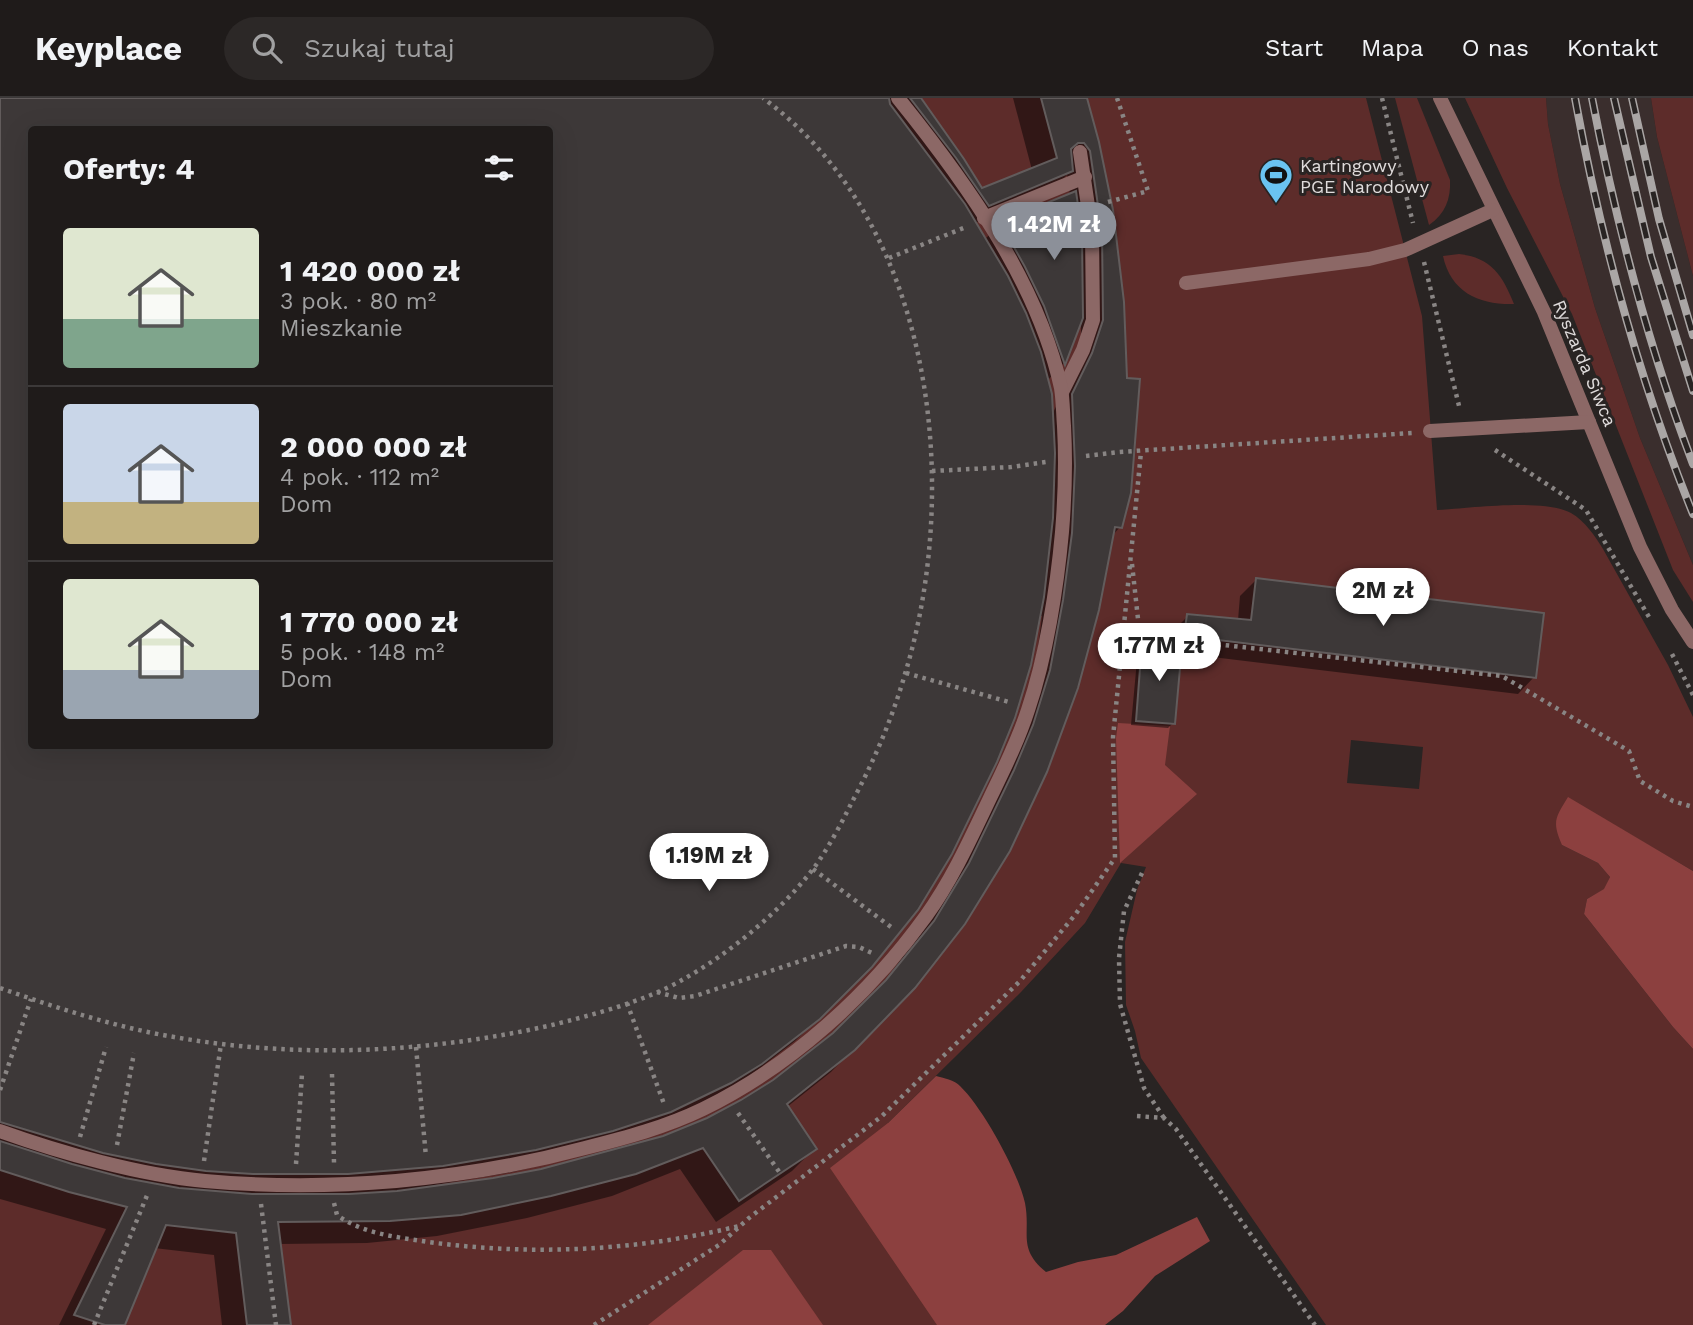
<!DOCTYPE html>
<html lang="pl">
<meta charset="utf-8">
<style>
body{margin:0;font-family:"Work Sans",sans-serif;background:#2c2827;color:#f1f3f6;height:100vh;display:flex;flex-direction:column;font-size:26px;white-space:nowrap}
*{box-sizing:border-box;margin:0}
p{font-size:23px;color:#a1a1a2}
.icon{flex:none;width:38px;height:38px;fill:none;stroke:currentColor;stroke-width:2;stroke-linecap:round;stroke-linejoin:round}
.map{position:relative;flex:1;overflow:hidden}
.side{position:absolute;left:28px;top:28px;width:525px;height:623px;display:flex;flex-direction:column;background:#1f1b1a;border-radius:7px;box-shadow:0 7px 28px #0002,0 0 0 2px #3c3939}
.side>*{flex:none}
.price{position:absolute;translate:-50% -60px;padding:0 16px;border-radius:24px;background:#fff;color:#222;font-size:23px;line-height:46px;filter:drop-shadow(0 2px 4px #0008)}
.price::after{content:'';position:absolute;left:50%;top:42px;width:21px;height:16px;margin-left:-10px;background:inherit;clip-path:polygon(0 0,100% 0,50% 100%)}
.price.on{background:#8c9099;color:#fff}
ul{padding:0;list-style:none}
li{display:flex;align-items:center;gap:21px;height:175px;padding:0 35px}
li+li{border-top:2px solid #3c3939}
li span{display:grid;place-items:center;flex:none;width:196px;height:140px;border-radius:7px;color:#555}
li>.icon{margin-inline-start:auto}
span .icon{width:84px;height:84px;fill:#fffc;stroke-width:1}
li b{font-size:30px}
h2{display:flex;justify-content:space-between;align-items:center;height:84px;padding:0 35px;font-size:30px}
header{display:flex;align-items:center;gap:42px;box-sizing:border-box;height:98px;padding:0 35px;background:#1f1b1a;border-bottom:2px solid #3c3939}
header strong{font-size:33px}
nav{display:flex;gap:38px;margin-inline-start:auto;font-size:24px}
.search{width:490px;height:63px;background:#2c2827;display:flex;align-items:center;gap:18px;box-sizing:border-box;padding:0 24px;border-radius:38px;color:#a1a1a2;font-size:26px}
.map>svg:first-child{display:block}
</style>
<header>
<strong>Keyplace</strong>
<div class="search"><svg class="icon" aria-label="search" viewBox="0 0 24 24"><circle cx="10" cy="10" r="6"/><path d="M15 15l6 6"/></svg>Szukaj tutaj</div>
<nav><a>Start</a><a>Mapa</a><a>O nas</a><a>Kontakt</a></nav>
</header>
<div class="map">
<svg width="1693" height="1227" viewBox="0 0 1693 1227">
<rect width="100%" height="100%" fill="#292423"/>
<!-- built -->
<polygon fill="#3a2e2d" points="1546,0 1651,0 1657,39 1693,178 1693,467 1640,340 1595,210 1560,86 1548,26"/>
<!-- green -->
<g fill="#5d2c2a" fill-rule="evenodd">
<path d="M 0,0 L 1366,0 L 1422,218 L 1437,412 C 1471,410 1543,400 1571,415 C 1585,423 1595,438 1603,451 L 1668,567 L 1693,619 L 1693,773 L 1568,700 L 1562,747 L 1598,765 L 1610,779 L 1605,791 L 1587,801 L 1584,816 L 1673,929 L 1693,951 L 1693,1227 L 1326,1227 L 1141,960 L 1135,933 L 1126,907 L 1125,844 L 1137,792 L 1146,769 L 1121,765 L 1085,825 L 1021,894 L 888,1025 L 1022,1227 L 0,1227 ZM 32,32 L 550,32 L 550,648 L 32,648 ZM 1351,642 L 1423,649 L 1419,691 L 1347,685 Z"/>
<path d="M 1395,0 L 1417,0 L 1450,82 C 1451,101 1445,116 1429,127 Z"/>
<polygon points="1465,0 1546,0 1548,26 1560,86 1595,210 1640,340 1693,467 1693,504 1673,472 1572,216 1507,90"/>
<polygon points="1651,0 1693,0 1693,178 1657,39"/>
<path d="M 1459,156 C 1492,160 1502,177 1514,206 C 1480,207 1451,195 1443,158 Z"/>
</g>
<!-- forest -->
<g fill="#8c403f">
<polygon points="1118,625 1170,628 1165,667 1197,696 1120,765 1116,640"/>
<path d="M 1568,699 L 1693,773 L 1693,951 L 1673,929 L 1584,816 L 1587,801 L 1604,791 L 1610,779 L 1598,765 L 1562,747 C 1552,724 1555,720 1568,699 Z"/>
<path d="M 936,978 C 943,980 955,982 960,988 C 983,1010 1018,1074 1025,1105 C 1031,1136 1017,1150 1046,1174 L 1078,1164 L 1116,1157 L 1197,1119 L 1210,1143 L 1155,1178 L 1123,1213 L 1105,1227 L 937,1227 L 830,1070 L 888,1025 Z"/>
<polygon points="743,1152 771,1152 823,1227 648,1227"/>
</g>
<!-- shadow -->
<g fill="#0007" fill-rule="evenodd">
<path d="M 0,0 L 919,0 L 981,92 L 1032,72 L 1013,0 L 1085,0 L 1098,44 L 1120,429 L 1112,438 L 1098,512 L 914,889 L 831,974 L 787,1009 L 815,1050 L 792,1073 L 716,1124 L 680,1071 L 612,1098 L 527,1120 L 437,1138 L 367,1145 L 279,1146 L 289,1227 L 222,1227 L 214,1157 L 154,1150 L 123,1227 L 59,1227 L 106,1131 L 0,1101 ZM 32,32 L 550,32 L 550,648 L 32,648 ZM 1067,77 L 1070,97 L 1001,126 L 985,141 L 975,125 L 1049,95 ZM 1081,223 L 1081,246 L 1070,279 L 1052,317 L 1047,283 L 1063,266 ZM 1039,518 L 1042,518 L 1038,550 L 1022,618 L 930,820 L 889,878 L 848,923 L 774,983 L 741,1003 L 679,1034 L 541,1072 L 435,1090 L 435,1087 L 513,1074 L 589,1055 L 706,1007 L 737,988 L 795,943 L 871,868 Z"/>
<polygon points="1257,481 1534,579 1518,596 1179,555 1173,625 1168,630 1131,627 1138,551 1143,546 1170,548 1172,534 1188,518 1238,522 1240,498"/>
</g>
<!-- building -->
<g fill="#3d3838" stroke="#625c5c" stroke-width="2" fill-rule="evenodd">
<path d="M 0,0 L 889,0 L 890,6 L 965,106 L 1008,178 L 1026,215 L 1041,254 L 1052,296 L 1055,355 L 1053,420 L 1044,499 L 1031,567 L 1015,620 L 997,664 L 952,756 L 918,812 L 872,869 L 820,921 L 762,966 L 731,985 L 671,1014 L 613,1033 L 536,1052 L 443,1068 L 348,1076 L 253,1076 L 206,1073 L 156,1066 L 103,1055 L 0,1024 ZM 32,32 L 550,32 L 550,648 L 32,648 Z"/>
<polygon points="910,0 921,0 964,61 982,90 1057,60 1041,0 1087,0 1099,44 1113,112 1124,204 1127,280 1140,281 1131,395 1122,430 1115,429 1099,512 1078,590 1047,674 1010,753 965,826 915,890 855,952 787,1006 817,1051 739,1103 703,1050 636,1076 551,1098 461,1117 390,1123 278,1124 291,1227 247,1227 236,1135 166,1127 125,1227 105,1227 74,1217 127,1109 69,1094 0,1072 0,1043 72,1066 125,1080 179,1090 252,1096 349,1096 397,1093 493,1080 541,1071 663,1038 707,1020 741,1002 773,982 833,935 886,882 934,823 969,765 1014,672 1033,627 1050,572 1063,502 1072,435 1075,368 1072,296 1092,255 1103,222 1102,135 1090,53 1084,45 1078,45 1071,51 1073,73 989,108 956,60"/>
<polygon points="1076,93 1082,136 1083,220 1065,267 1044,208 1025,169 1000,124"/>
<polygon points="1256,480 1544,515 1536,580 1184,538 1187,516 1251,522"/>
<polygon points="1142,544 1182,548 1175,626 1136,623"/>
</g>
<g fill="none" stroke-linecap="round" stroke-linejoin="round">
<!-- path -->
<g stroke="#898584" stroke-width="4.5" stroke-dasharray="3.5 5" stroke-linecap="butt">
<polyline points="1382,0 1413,125"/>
<polyline points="1108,104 1148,93 1117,0"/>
<polyline points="889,160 966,129"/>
<polyline points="1424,164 1460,312"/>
<polyline points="1495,352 1586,412 1649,519"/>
<polyline points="1086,358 1119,354 1412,335"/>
<polyline points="932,373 1011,369 1046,364"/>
<polyline points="1132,466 1139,530 1180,533 1179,542 1502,578 1629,653 1640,683 1673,703 1693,709"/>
<polyline points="1672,556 1693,597"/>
<polyline points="906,575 1009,604"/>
<polyline points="813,771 891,829"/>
<polyline points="1142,775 1124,813 1119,860 1120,906 1144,990 1164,1020"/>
<path d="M 0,890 C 57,910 115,929 174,939 C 299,961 429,955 552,927 C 592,917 646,903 682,882 C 729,856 781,813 813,771 C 828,751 841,726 852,704 C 874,663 892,621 905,576 C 963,385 933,125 763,0"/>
<polyline points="657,894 679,900 695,898 846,848 859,849 872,855"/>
<polyline points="627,905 664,1006"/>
<polyline points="416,949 426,1059"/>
<polyline points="332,976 334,1065"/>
<polyline points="0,992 31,901"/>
<polyline points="738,1015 780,1075"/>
<polyline points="1137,1018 1164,1020 1176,1031 1315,1227"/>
<polyline points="80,1039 106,949"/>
<polyline points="117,1047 134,955"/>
<polyline points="204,1063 221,946"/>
<polyline points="296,1066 302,976"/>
<path d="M 334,1105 L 337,1117 C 363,1136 397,1139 428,1144 C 532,1158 637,1153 739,1128"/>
<polyline points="261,1106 276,1227"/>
<polyline points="94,1227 148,1095"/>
<polyline points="594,1227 719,1147 749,1120 882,1018 1020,883 1075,817 1115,760 1113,639 1141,354"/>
</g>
<!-- lane -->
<g stroke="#8c6866" stroke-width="14">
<polyline points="1440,0 1544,214 1640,449 1672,512 1693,544"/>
<polyline points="1186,185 1369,161 1405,152 1493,112"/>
<polyline points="1430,333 1589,324"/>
</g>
<!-- street -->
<g stroke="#8c6866" stroke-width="14">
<polyline points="984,120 1085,79"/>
<polyline points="1062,294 1083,252 1093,222 1092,135 1080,54"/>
<path d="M 0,1033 C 61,1055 140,1077 205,1083 C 331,1094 462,1083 585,1050 C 625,1040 666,1029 703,1011 C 791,968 869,897 926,818 C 952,782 971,740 990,700 C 1004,671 1018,643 1028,612 C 1046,559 1057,490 1062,434 C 1065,398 1066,364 1064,328 C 1063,316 1063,302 1061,290 C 1038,184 965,83 898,0"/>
</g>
<defs>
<g id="rail">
<path d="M 1575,0 C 1601,142 1639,282 1693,416"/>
<path d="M 1592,0 C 1616,124 1648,248 1693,366"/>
<polyline points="1614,0 1651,159 1693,293"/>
<polyline points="1632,0 1659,121 1693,237"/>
</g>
</defs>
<!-- rail casing -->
<use href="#rail" stroke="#aaa6a5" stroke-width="8"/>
<!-- rail -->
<use href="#rail" stroke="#292423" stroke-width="5" stroke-dasharray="16" stroke-linecap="butt"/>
</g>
<!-- icons -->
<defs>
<symbol id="stadium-pin" viewBox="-11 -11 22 30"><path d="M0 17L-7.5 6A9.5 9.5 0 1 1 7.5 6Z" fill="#6ac3f1" stroke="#292423"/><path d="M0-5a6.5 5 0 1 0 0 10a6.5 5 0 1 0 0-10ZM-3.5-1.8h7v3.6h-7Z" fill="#111"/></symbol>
</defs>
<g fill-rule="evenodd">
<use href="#stadium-pin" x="1257" y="58" width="38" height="52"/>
</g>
<g text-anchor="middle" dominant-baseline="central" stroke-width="6" stroke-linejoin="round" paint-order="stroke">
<!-- poi labels -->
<g font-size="18" fill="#e0dcdc" stroke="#292423" text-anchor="start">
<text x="1300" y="67">Kartingowy<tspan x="1300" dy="21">PGE Narodowy</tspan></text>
</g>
<!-- street labels -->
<g font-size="18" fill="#e0dcdc" stroke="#292423">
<text transform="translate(1585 265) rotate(67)">Ryszarda Siwca</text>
</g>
</g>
</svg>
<b class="price on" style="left:1054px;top:164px">1.42M zł</b>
<b class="price" style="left:1383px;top:530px">2M zł</b>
<b class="price" style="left:1159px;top:585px">1.77M zł</b>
<b class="price" style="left:709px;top:795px">1.19M zł</b>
<section class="side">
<h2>Oferty: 4<svg class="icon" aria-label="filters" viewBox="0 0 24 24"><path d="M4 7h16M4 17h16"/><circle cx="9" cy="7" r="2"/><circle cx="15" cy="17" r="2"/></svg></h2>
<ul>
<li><span style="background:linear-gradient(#dfe7d0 65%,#7fa58c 0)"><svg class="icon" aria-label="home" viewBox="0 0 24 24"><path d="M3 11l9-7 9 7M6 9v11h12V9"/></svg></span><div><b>1 420 000 zł</b><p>3 pok. · 80 m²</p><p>Mieszkanie</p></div></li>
<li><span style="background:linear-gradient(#c9d6e8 70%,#c2b280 0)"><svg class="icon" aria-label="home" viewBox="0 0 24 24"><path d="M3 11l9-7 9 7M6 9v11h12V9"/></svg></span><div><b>2 000 000 zł</b><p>4 pok. · 112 m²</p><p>Dom</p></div></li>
<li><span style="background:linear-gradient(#dfe7d0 65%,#9aa5b1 0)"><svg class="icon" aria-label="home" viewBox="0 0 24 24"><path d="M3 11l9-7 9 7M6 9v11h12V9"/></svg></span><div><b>1 770 000 zł</b><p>5 pok. · 148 m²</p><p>Dom</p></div></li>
</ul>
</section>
</div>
